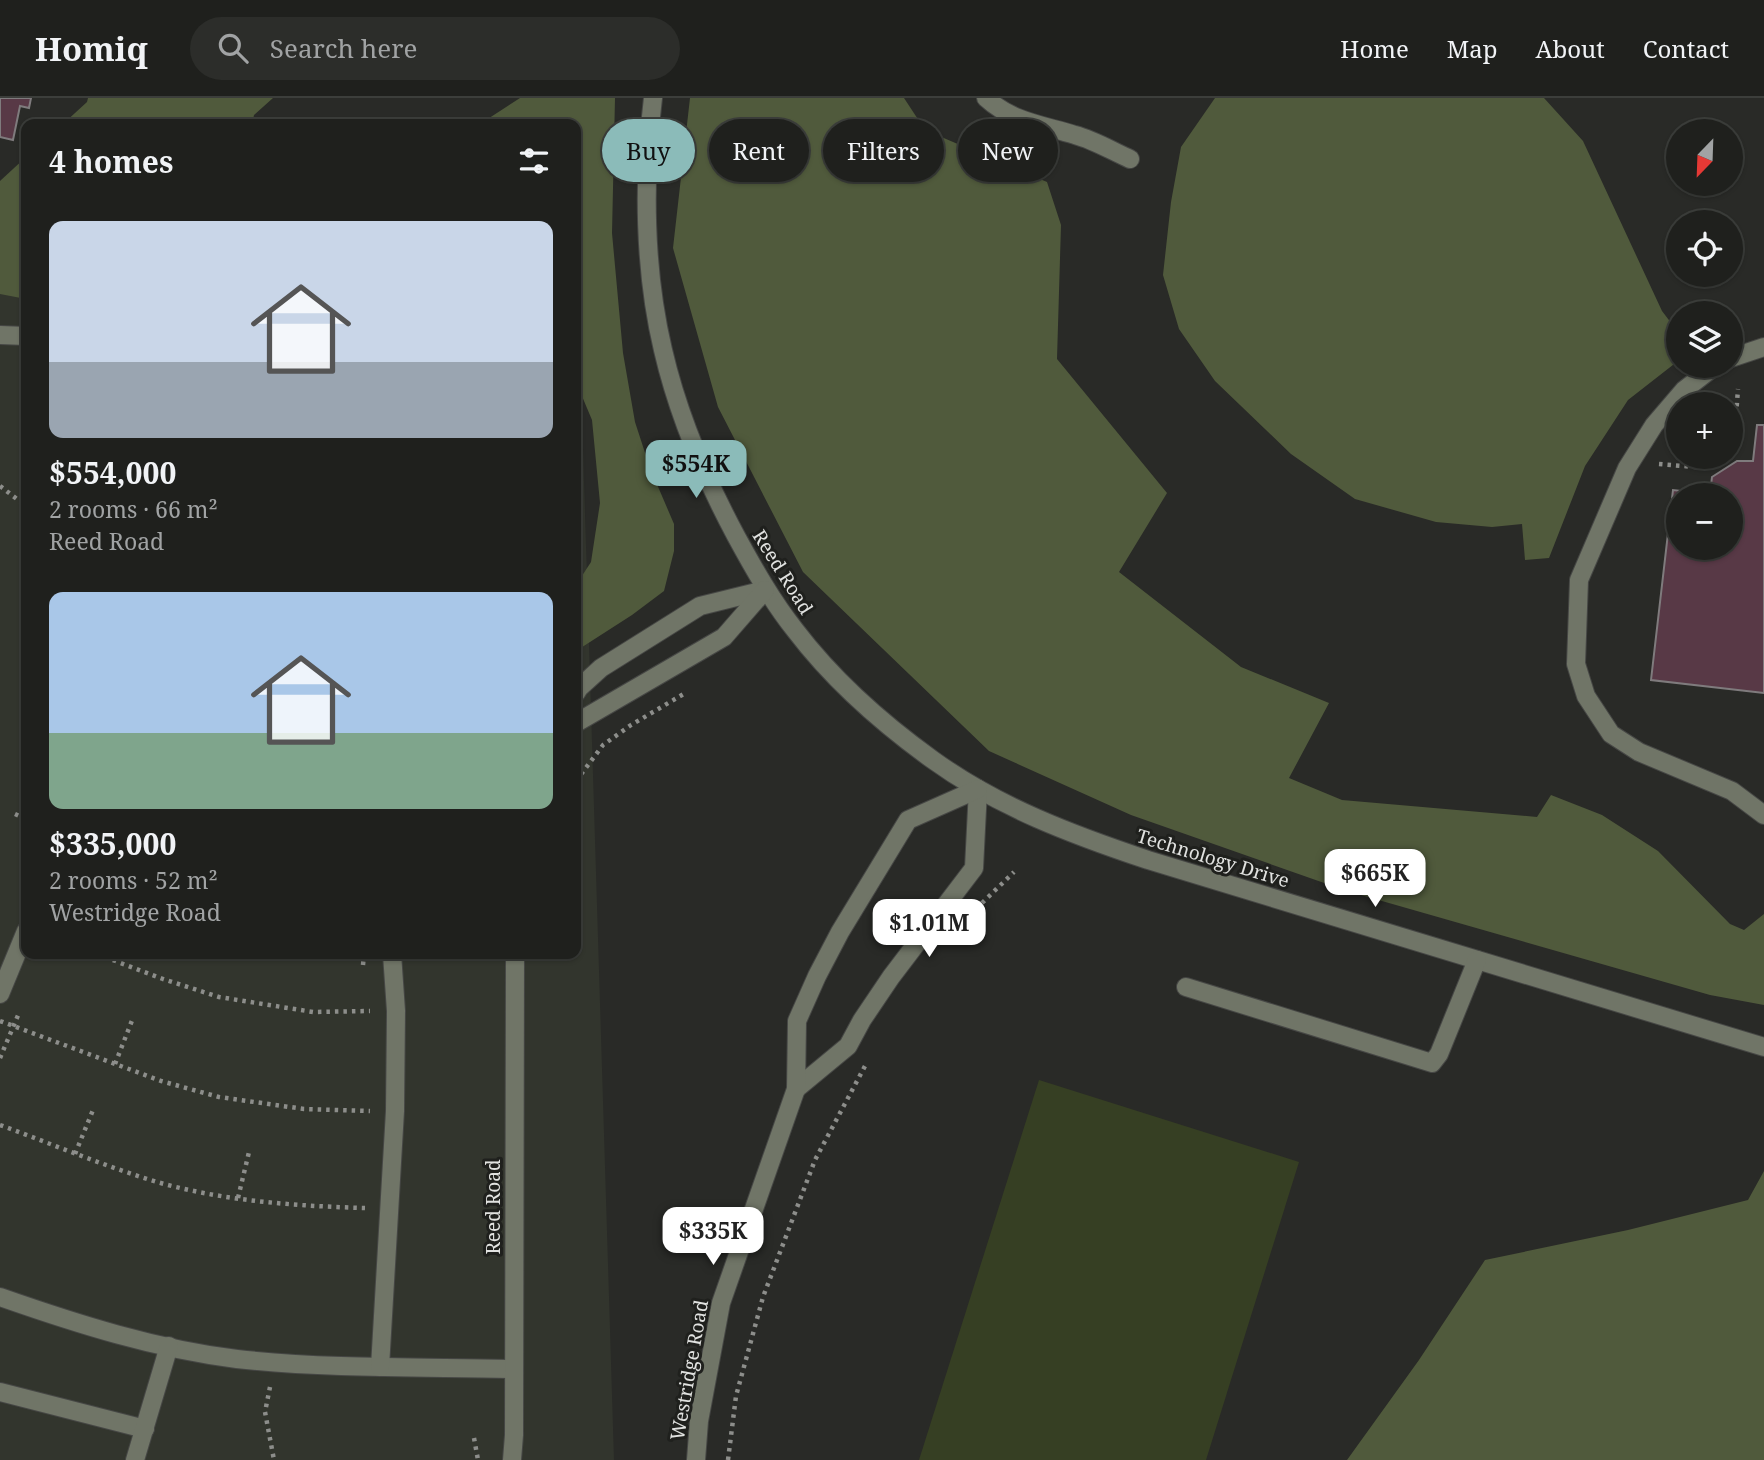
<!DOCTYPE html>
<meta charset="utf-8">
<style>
body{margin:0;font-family:"Noto Serif",serif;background:#2c2d2a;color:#f1f3f6;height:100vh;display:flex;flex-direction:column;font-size:26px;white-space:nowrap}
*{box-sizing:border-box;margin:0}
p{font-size:23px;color:#a1a3a4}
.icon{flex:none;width:38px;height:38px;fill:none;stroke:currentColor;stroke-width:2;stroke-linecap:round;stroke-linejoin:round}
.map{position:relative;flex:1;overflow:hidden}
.drawer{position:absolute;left:21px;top:21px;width:560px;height:840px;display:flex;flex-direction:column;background:#1f201d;border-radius:14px;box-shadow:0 2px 5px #0004,0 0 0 2px #3c3e3b}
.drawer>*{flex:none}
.guide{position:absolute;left:602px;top:21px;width:665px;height:63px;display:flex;gap:14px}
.needle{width:46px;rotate:203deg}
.buttons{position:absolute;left:1666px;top:21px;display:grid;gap:14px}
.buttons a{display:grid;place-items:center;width:77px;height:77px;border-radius:50%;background:#1f201d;box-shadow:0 2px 5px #0004,0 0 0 2px #3c3e3b;font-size:35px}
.price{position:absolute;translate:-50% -60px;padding:0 16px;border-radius:14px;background:#fff;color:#222;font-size:23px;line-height:46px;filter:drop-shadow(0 2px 4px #0008)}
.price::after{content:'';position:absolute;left:50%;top:42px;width:21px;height:16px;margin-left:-10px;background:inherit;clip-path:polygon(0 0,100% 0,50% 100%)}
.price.active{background:#8bbbb9;color:#111}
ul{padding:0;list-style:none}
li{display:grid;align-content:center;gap:14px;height:371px;padding:0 28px}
li span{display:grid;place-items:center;height:217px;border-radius:14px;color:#555}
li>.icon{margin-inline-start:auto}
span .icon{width:126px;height:126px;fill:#fffc;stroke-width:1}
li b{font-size:30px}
h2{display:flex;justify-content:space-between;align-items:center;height:84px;padding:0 28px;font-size:30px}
.pill{padding:0 24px;border-radius:32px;background:#1f201d;box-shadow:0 2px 5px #0004,0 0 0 2px #3c3e3b;font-size:24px;line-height:63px}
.pill.active{background:#8bbbb9;color:#111}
header{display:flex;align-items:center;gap:42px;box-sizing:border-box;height:98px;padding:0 35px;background:#1f201d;border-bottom:2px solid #3c3e3b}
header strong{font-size:33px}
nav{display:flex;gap:38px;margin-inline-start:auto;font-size:24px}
.search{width:490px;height:63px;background:#2c2d2a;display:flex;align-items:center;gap:18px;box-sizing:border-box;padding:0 24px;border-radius:38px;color:#a1a3a4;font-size:26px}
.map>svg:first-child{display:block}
</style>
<header>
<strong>Homiq</strong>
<div class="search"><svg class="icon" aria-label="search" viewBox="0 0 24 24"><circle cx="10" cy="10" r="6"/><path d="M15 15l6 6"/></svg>Search here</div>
<nav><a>Home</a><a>Map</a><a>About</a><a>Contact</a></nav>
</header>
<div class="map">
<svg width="1764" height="1362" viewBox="0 0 1764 1362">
<rect width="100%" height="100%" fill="#292a27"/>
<!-- built -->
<polygon fill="#32352d" points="576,122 614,1362 0,1362 0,168 26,176 26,856 576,856"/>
<!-- green -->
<polygon fill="#363f23" points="1039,982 1299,1064 1206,1362 919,1362"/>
<!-- forest -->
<g fill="#505a3c">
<polygon points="88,0 273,0 254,17 252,26 63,26 87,4"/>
<polygon points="520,0 615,0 612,135 623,255 635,324 650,370 674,426 674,453 664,493 632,517 576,553 576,487 591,464 600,405 592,322 576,284 576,26 480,26"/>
<polygon points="690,0 904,0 925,32 1047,84 1061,127 1057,261 1167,395 1119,474 1241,569 1329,605 1289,680 1342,702 1537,719 1551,697 1602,717 1658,753 1730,826 1744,832 1764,816 1764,907 1710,897 1347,793 1131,717 989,653 803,474 718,309 673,150"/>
<polygon points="1215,0 1544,0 1583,43 1662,213 1678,234 1678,263 1628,302 1585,368 1549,460 1525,462 1522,426 1492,429 1436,424 1355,401 1291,356 1215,283 1179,231 1163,177 1171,104 1181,49"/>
<polygon points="26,59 26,201 0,196 0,83"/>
<polygon points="1764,1073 1764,1362 1347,1362 1419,1262 1485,1162 1628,1132 1748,1102"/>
</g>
<!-- building -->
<g fill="#583946" stroke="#7f7b7d" stroke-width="2" fill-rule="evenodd">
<polygon points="0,0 31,0 29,10 20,8 13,42 0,39"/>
<path d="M 1757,327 L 1764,327 L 1764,595 L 1651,582 L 1673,392 L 1710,396 L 1712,379 L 1737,363 L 1753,363 ZM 1678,397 L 1731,397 L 1731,450 L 1678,450 Z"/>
</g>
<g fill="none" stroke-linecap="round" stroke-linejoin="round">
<defs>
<g id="minor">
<path d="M 653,0 C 643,82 644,172 663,252 C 678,317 705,380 736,438 C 754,471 772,503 795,532 C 833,582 883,626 933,662 C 998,709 1073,737 1148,762 L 1764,949"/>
<path d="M 986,0 C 1012,24 1043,27 1075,37 C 1094,42 1112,53 1130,61"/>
<polyline points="0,237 26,238"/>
<polyline points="1731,260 1764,249"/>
<polyline points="1715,268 1684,292 1654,327 1627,370 1579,482 1576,566 1586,598 1611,636 1639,654 1732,693 1764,717"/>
<polyline points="576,595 579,590 601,570 700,508 765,492"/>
<polyline points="576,625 724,539 765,492"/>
<polyline points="1186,889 1432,965 1439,956 1477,862"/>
<polyline points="0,896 26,833"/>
<polyline points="796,991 848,948 862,922 891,879 974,770 978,691"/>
<path d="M 0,1199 C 77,1226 156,1251 237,1261 C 329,1271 422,1269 514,1271"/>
<polyline points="380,1269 395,1013 396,913 392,856"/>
<polyline points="0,1294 145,1331"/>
<polyline points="135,1362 169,1248"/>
<polyline points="512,1362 514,1337 515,856"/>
<polyline points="696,1362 699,1323 721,1205 796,991 797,923 817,878 840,834 908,722 978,691"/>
</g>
</defs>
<!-- minor casing -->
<use href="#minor" stroke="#464745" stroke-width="20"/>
<!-- path -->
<g stroke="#8d8e8b" stroke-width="4.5" stroke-dasharray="3.5 5" stroke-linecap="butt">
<polyline points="1731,350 1734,345 1738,291"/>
<polyline points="1659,366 1707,370 1722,363 1718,359"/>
<polyline points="0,388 26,408"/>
<polyline points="576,683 603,647 631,627 687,594"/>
<polyline points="15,716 26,721"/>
<polyline points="982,805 1014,774"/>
<polyline points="97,856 163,881 219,899 313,914 370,913"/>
<polyline points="363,867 364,856"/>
<polyline points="0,923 161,983 219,999 304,1011 370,1013"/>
<polyline points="0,960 19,915"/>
<polyline points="115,966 133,920"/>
<path d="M 0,1027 C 52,1046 104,1068 157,1084 C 224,1103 295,1108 365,1110"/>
<polyline points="75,1056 93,1012"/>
<polyline points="238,1100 249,1054"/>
<polyline points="270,1289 265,1314 274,1362"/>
<polyline points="474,1340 478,1362"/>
<polyline points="728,1362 736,1298 763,1199 815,1062 865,968"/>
</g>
<!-- minor -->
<use href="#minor" stroke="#707567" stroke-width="18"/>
</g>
<g text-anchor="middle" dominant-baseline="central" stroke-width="6" stroke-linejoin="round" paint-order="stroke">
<!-- street labels -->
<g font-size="19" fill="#e1e2e0" stroke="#1f201d">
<text transform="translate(783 474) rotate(58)">Reed Road</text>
<text transform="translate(1213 760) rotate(17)">Technology Drive</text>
<text transform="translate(493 1109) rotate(-90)">Reed Road</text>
<text transform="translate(689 1272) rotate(-80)">Westridge Road</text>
</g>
</g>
</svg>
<div class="buttons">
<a><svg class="needle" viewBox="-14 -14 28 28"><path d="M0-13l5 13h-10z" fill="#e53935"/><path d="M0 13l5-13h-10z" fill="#a1a3a4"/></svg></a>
<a><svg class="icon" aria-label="locate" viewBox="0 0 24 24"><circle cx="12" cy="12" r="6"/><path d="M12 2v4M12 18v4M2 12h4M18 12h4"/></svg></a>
<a><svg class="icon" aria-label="layers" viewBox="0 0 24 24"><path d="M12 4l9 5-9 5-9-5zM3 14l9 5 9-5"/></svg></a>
<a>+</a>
<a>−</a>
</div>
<b class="price active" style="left:696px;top:402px">$554K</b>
<b class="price" style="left:1375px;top:811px">$665K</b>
<b class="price" style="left:929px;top:861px">$1.01M</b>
<b class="price" style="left:713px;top:1169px">$335K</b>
<div class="guide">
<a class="pill active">Buy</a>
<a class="pill">Rent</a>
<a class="pill">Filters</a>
<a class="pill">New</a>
</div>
<section class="drawer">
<h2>4 homes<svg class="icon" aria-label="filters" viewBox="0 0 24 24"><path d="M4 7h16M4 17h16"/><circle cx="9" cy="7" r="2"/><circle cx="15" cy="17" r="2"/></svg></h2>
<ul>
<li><span style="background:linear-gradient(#c9d6e8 65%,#9aa5b1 0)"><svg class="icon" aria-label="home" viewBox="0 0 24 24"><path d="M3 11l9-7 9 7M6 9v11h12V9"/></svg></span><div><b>$554,000</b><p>2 rooms · 66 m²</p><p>Reed Road</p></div></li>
<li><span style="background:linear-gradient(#a9c7e8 65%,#7fa58c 0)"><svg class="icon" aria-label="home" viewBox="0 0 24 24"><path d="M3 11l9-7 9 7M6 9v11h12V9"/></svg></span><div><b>$335,000</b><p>2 rooms · 52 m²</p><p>Westridge Road</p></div></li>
</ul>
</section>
</div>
